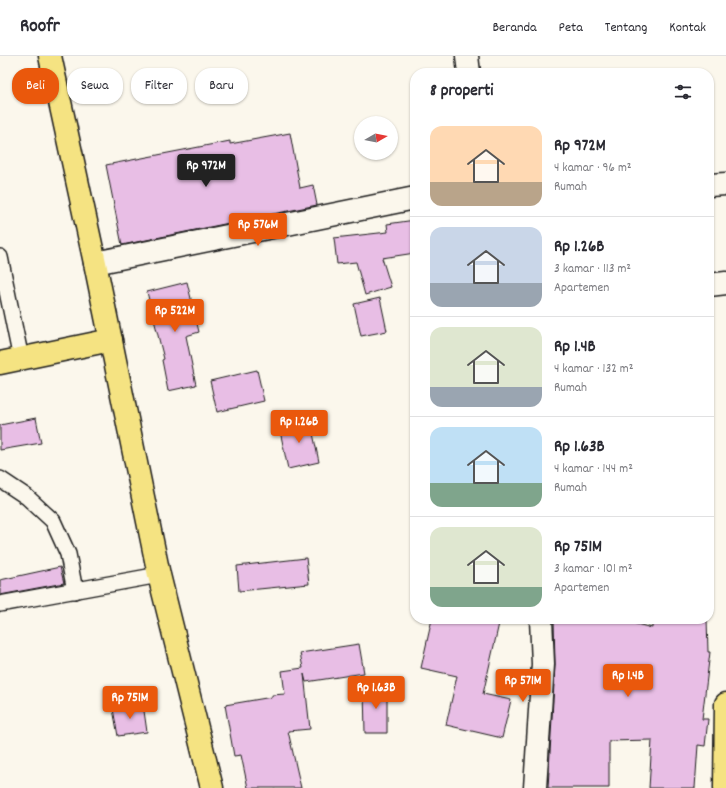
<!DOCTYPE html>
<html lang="id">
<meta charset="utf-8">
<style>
body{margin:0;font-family:Dekko,sans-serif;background:#f7f7f7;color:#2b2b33;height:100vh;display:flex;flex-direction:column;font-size:15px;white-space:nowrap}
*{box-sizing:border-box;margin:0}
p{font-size:13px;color:#7c7c81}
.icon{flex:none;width:22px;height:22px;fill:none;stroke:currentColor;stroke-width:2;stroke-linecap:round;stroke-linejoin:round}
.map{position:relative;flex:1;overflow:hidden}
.side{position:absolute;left:410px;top:12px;width:304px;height:556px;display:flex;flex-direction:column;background:#fff;border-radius:16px;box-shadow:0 1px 3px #0004}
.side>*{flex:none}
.banner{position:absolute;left:12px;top:12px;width:338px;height:36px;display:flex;gap:8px}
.needle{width:26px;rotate:81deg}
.tools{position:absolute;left:354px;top:60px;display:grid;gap:8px}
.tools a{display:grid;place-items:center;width:44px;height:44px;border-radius:50%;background:#fff;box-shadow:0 1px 3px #0004;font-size:20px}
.price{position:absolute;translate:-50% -34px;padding:0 9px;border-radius:4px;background:#ea580c;color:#fff;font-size:13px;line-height:26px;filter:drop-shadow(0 1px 2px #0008)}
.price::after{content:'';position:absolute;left:50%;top:24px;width:12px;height:9px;margin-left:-6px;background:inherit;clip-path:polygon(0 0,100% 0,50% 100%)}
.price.selected{background:#222;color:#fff}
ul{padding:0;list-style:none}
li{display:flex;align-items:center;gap:12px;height:100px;padding:0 20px}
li+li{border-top:1px solid #e1e1e2}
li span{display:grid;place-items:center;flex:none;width:112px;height:80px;border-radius:12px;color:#555}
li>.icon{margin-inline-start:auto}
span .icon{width:48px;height:48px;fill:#fffc;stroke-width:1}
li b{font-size:17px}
h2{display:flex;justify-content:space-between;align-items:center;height:48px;padding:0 20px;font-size:17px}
.pill{padding:0 14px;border-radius:16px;background:#fff;box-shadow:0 1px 3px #0004;font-size:14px;line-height:36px}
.pill.selected{background:#ea580c;color:#fff}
header{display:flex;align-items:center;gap:24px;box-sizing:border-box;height:56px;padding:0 20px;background:#fff;border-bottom:1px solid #e1e1e2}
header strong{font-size:19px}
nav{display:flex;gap:22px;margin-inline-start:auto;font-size:14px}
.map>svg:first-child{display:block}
</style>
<header>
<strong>Roofr</strong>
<nav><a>Beranda</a><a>Peta</a><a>Tentang</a><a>Kontak</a></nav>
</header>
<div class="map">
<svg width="726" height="732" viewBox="0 0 726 732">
<rect width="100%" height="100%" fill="#fbf7ec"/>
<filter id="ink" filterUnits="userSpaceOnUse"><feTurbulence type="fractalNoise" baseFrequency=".025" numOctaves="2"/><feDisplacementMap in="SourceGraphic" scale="8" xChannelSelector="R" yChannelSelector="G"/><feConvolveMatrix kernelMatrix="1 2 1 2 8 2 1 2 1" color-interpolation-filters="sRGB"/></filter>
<g filter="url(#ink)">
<!-- building -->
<g fill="#e8bee5" stroke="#1c1c1c">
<polygon points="290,77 300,132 313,129 317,149 122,189 106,109 230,85 230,88"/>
<polygon points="415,164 415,197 382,202 391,231 365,239 356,206 337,208 334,182 388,176 387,168"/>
<polygon points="187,226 199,276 186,280 196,329 168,335 162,304 164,303 147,236"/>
<polygon points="380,242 387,275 361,280 354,248"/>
<polygon points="257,314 264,345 217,356 210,325"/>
<polygon points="36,362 41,387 0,394 0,369"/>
<polygon points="310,363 319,406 288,413 279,370"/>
<polygon points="306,502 309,528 239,535 237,510"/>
<polygon points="60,511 64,527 0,539 0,524"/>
<polygon points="432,563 500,563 483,638 511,644 502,682 446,669 457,620 421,612"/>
<polygon points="554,563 617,563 652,572 652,563 707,563 708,596 710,596 702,663 708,663 705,690 698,689 695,732 649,732 652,684 609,685 609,732 548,732 555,609"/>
<polygon points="359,588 364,617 306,626 304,618 310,673 288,675 301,732 248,732 241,699 234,700 225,649 272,641 272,639 285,638 282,615 303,612 300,597"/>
<polygon points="387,631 387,677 365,677 364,632"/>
<polygon points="143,648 147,676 118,680 113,653"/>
</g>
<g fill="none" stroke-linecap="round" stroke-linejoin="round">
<defs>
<g id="lane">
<polyline points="0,201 21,303"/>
<polyline points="0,423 27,441 53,465 68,498 75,535"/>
<polyline points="0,548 159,519"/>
</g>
<g id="street">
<polyline points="467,0 469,17"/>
<polyline points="709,129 726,128"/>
<polyline points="95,207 415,142"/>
<polyline points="709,229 726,227"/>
<polyline points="535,732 543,608 541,563"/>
</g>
<g id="primary">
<polyline points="50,0 95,207 159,519 212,732"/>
<polyline points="0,307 111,284"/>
<polyline points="725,732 726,648"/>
</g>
</defs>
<!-- lane casing -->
<use href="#lane" stroke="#1c1c1c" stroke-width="18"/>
<!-- street casing -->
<use href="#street" stroke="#1c1c1c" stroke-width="25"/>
<!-- primary casing -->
<use href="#primary" stroke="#1c1c1c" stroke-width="25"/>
<!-- lane -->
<use href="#lane" stroke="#fbf7ec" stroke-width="15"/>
<!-- street -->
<use href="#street" stroke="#fbf7ec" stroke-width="22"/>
<!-- primary -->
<use href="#primary" stroke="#f5e382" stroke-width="22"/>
</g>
</g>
</svg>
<div class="tools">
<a><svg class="needle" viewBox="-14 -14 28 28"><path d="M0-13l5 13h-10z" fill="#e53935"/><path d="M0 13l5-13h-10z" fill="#7c7c81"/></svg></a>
</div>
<b class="price selected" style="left:206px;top:132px">Rp 972M</b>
<b class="price" style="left:258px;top:191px">Rp 576M</b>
<b class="price" style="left:175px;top:277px">Rp 522M</b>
<b class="price" style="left:299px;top:388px">Rp 1.26B</b>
<b class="price" style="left:628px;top:642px">Rp 1.4B</b>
<b class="price" style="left:523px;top:647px">Rp 571M</b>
<b class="price" style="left:376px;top:654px">Rp 1.63B</b>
<b class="price" style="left:130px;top:664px">Rp 751M</b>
<div class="banner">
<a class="pill selected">Beli</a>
<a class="pill">Sewa</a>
<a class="pill">Filter</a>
<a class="pill">Baru</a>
</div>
<section class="side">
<h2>8 properti<svg class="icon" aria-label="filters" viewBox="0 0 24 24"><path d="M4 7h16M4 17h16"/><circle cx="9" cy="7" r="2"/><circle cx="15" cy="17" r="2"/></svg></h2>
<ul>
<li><span style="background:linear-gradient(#ffd9b3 70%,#b9a48a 0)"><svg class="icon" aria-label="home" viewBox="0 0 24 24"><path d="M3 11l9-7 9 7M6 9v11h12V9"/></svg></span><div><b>Rp 972M</b><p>4 kamar · 96 m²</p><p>Rumah</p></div></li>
<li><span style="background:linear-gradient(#c9d6e8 70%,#9aa5b1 0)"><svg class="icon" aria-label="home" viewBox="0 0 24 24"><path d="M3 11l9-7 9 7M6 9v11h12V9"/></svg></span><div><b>Rp 1.26B</b><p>3 kamar · 113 m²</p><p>Apartemen</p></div></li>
<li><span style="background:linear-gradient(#dfe7d0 75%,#9aa5b1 0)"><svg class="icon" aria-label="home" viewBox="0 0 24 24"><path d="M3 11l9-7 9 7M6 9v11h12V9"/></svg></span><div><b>Rp 1.4B</b><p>4 kamar · 132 m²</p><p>Rumah</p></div></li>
<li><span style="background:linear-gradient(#bfe0f5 70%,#7fa58c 0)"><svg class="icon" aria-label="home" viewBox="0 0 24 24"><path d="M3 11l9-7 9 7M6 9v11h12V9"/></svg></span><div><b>Rp 1.63B</b><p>4 kamar · 144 m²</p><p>Rumah</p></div></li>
<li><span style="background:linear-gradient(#dfe7d0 75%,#7fa58c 0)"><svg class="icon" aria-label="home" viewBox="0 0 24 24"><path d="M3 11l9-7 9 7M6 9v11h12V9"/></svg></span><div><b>Rp 751M</b><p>3 kamar · 101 m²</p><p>Apartemen</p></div></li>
</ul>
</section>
</div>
